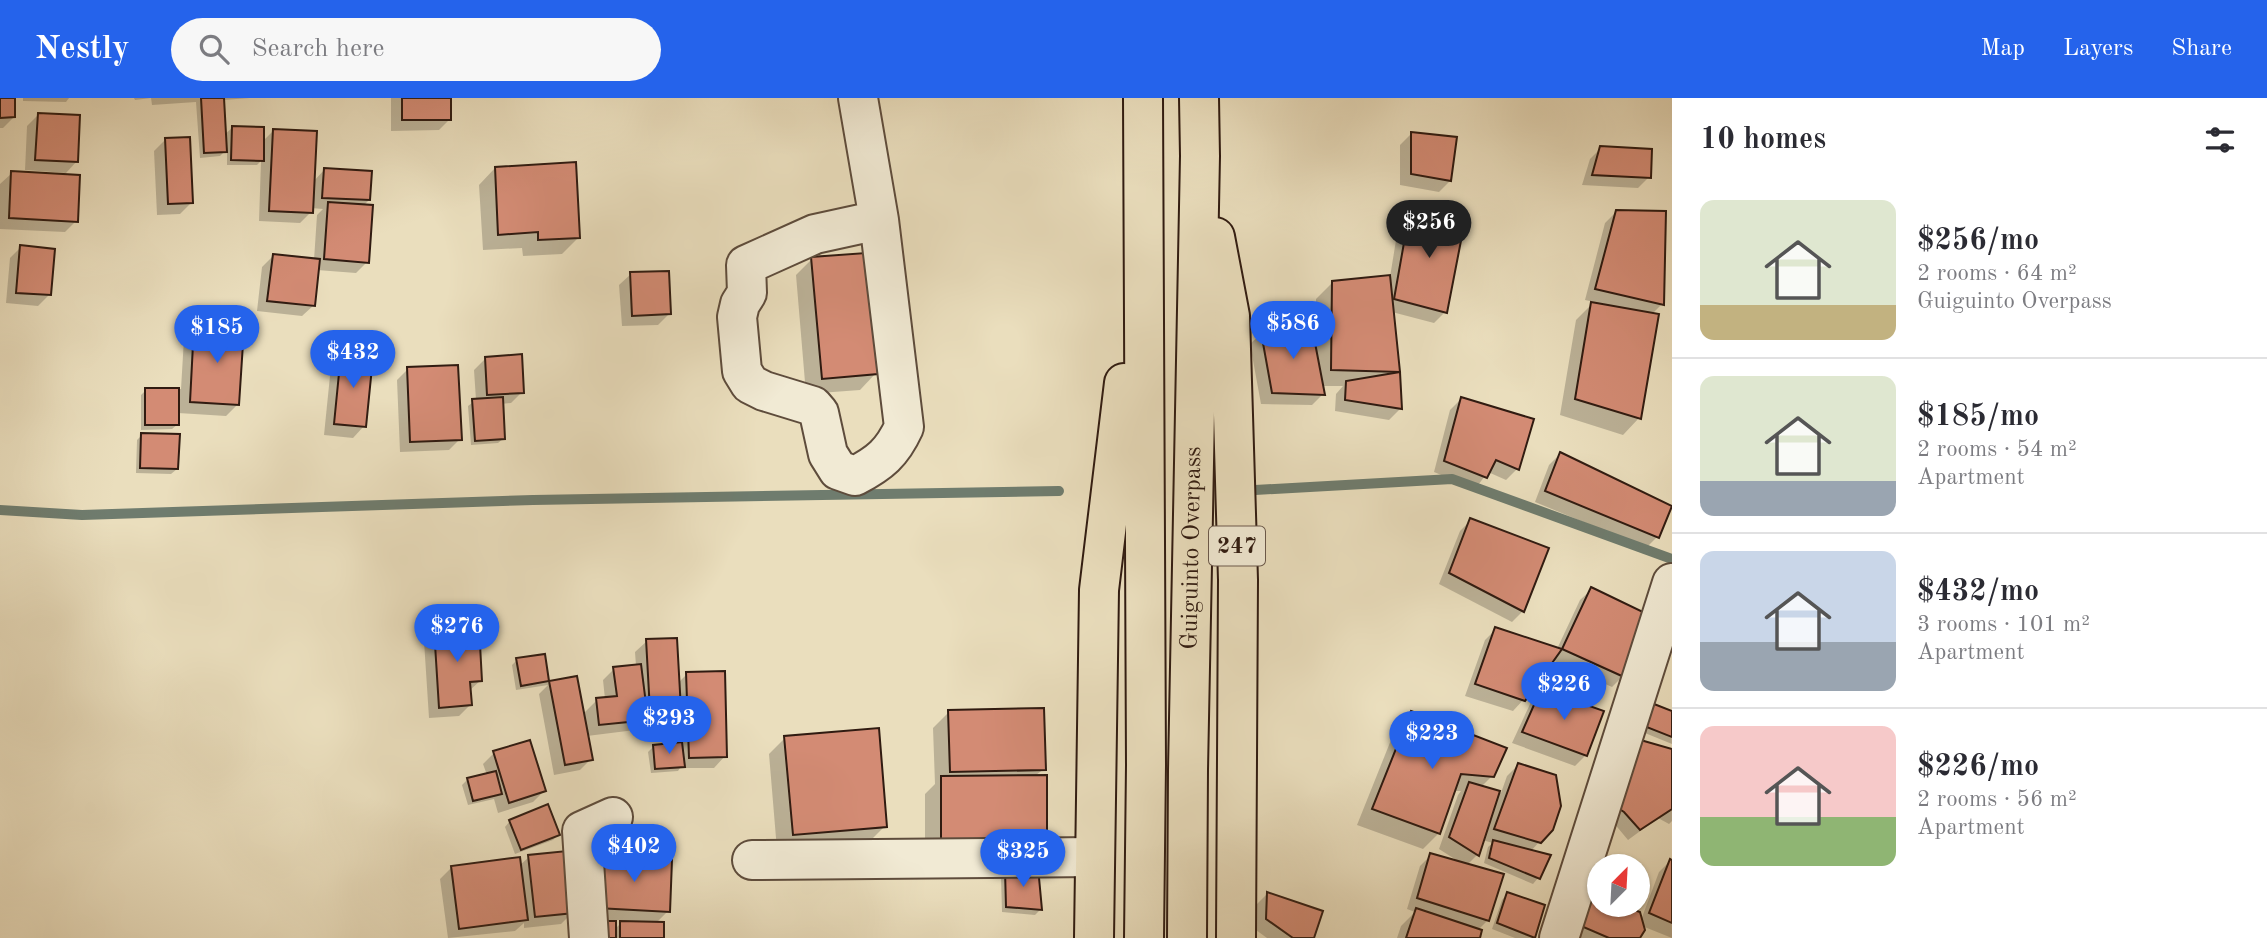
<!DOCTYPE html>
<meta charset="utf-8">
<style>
body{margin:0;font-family:"Old Standard TT",serif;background:#f7f7f7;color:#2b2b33;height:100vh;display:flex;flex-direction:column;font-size:26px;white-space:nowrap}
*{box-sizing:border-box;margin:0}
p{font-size:23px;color:#7c7c81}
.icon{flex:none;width:38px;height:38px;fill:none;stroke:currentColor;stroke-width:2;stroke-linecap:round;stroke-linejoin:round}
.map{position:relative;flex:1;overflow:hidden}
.details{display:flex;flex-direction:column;background:#fff;width:595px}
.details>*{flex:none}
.needle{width:46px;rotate:24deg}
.fabs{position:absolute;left:1587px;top:756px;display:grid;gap:14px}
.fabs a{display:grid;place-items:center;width:63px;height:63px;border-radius:50%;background:#fff;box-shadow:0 2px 5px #0004;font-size:35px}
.price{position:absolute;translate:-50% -60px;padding:0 16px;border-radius:24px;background:#2563eb;color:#fff;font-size:23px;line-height:46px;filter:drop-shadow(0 2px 4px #0008)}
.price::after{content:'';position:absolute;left:50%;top:42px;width:21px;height:16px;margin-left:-10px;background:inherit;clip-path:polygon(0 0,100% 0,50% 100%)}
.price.on{background:#222;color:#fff}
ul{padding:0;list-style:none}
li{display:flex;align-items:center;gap:21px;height:175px;padding:0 28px}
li+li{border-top:2px solid #e1e1e2}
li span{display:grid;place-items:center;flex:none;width:196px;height:140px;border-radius:14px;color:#555}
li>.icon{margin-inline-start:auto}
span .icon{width:84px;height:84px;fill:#fffc;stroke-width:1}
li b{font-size:30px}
h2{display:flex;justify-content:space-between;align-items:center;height:84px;padding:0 28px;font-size:30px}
header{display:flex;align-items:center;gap:42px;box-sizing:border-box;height:98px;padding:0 35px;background:#2563eb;color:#fff}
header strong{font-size:33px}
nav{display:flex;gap:38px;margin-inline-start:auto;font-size:24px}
.search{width:490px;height:63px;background:#f7f7f7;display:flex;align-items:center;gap:18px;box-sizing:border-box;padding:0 24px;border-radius:38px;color:#7c7c81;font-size:26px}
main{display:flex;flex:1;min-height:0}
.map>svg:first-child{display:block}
</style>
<header>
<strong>Nestly</strong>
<div class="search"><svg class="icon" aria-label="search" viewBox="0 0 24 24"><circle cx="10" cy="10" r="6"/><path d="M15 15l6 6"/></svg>Search here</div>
<nav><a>Map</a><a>Layers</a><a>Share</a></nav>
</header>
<main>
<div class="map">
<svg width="1672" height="840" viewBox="0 0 1672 840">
<rect width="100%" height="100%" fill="#eadebd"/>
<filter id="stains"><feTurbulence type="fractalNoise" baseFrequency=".00286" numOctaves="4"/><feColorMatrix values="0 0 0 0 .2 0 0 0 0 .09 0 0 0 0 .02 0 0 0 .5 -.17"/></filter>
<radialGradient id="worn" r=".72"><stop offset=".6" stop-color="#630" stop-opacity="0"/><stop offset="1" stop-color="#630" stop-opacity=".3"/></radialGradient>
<!-- shadow -->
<g fill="#0003" fill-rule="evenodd">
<polygon points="0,0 13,0 14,19 3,30 0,30"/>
<polygon points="23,0 69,0 66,4 23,3"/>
<polygon points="134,0 250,0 223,2 224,37 232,30 262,44 273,33 313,84 324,72 369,102 363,108 367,164 356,175 317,172 314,207 302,218 257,213 262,169 273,158 314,162 317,117 323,111 311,110 311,114 300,125 259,123 261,63 257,67 227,67 227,51 220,58 200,60 196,4 152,7 151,0 135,2"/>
<polygon points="391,0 450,0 450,21 439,32 391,33"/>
<polygon points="38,17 77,63 66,75 25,72 27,28"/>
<polygon points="1411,36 1450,83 1439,94 1400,87 1400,47"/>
<polygon points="165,42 192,104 180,116 157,117 154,53"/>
<polygon points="1601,50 1649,79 1638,90 1582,87 1590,61"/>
<polygon points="495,70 578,140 562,156 523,158 522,150 483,152 479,87"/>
<polygon points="12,75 76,123 65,134 0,131 0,86"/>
<polygon points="1410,113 1445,214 1434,225 1392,214 1400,311 1389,322 1335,313 1336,296 1343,288 1321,288 1323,296 1312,307 1261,306 1250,246 1262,235 1316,249 1316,201 1333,184 1390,179 1399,124"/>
<polygon points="1616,114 1662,206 1652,216 1657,217 1639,320 1623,337 1560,317 1576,222 1594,204 1585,202 1605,125"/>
<polygon points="21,149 49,197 38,208 6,205 10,160"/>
<polygon points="812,161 876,275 860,292 806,296 796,177"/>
<polygon points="631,176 669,216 658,227 622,228 619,187"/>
<polygon points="195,229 237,307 226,318 178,315 178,326 172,331 141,332 141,297 146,292 181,291 184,240"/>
<polygon points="342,257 364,328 353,340 324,337 331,268"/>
<polygon points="486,260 522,294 511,305 501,306 504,340 498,345 471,347 468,308 476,302 474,272"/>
<polygon points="408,271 460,341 449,352 400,354 397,282"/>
<polygon points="1461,301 1532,322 1517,371 1506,382 1488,374 1475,391 1434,374 1450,312"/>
<polygon points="142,337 177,371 171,376 136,375 137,342"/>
<polygon points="1560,356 1671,410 1657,439 1646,450 1535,404 1549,367"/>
<polygon points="1471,422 1523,513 1512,524 1439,486 1460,433"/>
<polygon points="1592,491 1623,578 1612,589 1552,562 1524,601 1513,613 1465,598 1485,542 1496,531 1557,551 1580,502"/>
<polygon points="435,532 481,582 469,593 470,607 459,618 429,620 424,543"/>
<polygon points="647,543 678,585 687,576 725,658 714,670 680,670 678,673 651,675 648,654 654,648 677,646 677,633 669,641 640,642 640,627 635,632 587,638 591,661 580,672 554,677 539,596 548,587 516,592 512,567 517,562 544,558 548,585 576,580 583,616 597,602 605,601 603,582 614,571 636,568 635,554"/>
<polygon points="1542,593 1586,657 1575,668 1512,645 1531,604"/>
<polygon points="1649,613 1672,615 1672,646 1640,633"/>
<polygon points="949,614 1044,671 925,759 925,696 935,686 933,630"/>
<polygon points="1411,615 1492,678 1481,689 1501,695 1507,678 1518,667 1551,731 1530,754 1548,758 1538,780 1533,786 1484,765 1488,749 1493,745 1482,742 1477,757 1467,767 1488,822 1477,833 1478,840 1397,840 1401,828 1415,814 1407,811 1420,768 1431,757 1461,765 1439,751 1458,697 1461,693 1453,693 1439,735 1423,751 1357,727 1395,632"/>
<polygon points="785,640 885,728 869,744 777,752 769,656"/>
<polygon points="1672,653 1672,723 1669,726 1658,720 1628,742 1613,724 1603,719"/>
<polygon points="494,655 544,693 533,704 498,715 494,701 468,707 462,687 467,682 487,677 483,666"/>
<polygon points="510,723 558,737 553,742 515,756 505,729"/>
<polygon points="529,759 572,815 561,826 524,830 524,825 515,833 448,840 440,781 451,770 519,768"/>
<polygon points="1670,763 1672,764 1672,840 1642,828 1638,840 1573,840 1600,807 1615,807 1639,815 1641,822 1659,774"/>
<path d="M 588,771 L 668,813 L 655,826 L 662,840 L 590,840 ZM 614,822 L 624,822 L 614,832 Z"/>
<polygon points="1006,774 1040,812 1035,817 1002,814 1001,779"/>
<polygon points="1267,796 1312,840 1267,840 1256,832 1256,807"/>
<polygon points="1507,796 1543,808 1533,840 1515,840 1492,831 1502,802"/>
</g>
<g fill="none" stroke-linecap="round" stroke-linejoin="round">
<!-- stream -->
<g stroke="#6f7c6e" stroke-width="10">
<polyline points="1255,392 1452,381 1672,461"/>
<polyline points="0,412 82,417 533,402 1059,393"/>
</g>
</g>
<!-- building -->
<g fill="#d38b74" stroke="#301b11" stroke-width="2">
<polygon points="0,0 15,0 15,19 0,20"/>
<polygon points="201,0 224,0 227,54 204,55"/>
<rect x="402" y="0" width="49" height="22"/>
<polygon points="38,15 80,17 78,64 35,62"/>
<polygon points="232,28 264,29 264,63 231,62"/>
<polygon points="273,31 317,33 313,115 269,113"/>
<polygon points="1411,34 1457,39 1451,83 1411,76"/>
<polygon points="190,39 193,105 168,106 165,40"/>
<polygon points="1600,48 1652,51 1651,80 1592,77"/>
<polygon points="576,64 580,140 538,142 538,134 498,137 495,69"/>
<polygon points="324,70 372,73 370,102 322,100"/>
<polygon points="11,73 80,77 78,124 9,120"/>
<polygon points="328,104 373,107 369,165 324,161"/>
<polygon points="1410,111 1465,122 1447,215 1394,201"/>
<polygon points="1616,112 1666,113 1664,207 1595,191"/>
<polygon points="20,147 55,151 51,197 16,195"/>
<polygon points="866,155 878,276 822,281 811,159"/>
<polygon points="273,156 320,161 315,208 267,203"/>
<polygon points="669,173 671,216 632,218 630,174"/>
<polygon points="1390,177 1400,274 1331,272 1332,183"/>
<polygon points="1591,204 1659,216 1641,321 1575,301"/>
<polygon points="1311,224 1325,297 1272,295 1261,234"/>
<polygon points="194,227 244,230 239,307 190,304"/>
<polygon points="341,255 373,259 366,329 334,326"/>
<polygon points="522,256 524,295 487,297 485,259"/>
<polygon points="458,267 462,342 410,344 407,269"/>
<polygon points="1400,274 1402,311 1345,302 1346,283"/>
<rect x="145" y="290" width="34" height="37"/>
<polygon points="503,299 505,341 475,343 472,301"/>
<polygon points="1461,299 1534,321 1519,372 1496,362 1487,380 1444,363"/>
<polygon points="141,335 180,336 178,371 140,370"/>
<polygon points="1560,354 1672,408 1659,440 1545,393"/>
<polygon points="1470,420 1549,450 1524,514 1449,475"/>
<polygon points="1591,489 1643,514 1624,579 1562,551"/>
<polygon points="479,528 482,583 470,584 472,607 439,610 434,530"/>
<polygon points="1495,529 1562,551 1525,603 1475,586"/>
<polygon points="677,540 682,630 651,632 646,541"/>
<polygon points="545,556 549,583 521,588 516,560"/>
<polygon points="641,566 648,622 599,627 596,600 617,598 613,569"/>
<polygon points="725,573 727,659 689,660 686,574"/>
<polygon points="577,578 593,662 565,667 549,583"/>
<polygon points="1541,591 1604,613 1587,658 1522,634"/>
<polygon points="1654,606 1672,613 1672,639 1644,628"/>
<polygon points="1044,610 1046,672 950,674 948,612"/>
<polygon points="1411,613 1507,650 1494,679 1461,676 1440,736 1372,711"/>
<polygon points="879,630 887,729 793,737 784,638"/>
<polygon points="1637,641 1672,651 1672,711 1640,732 1624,714 1613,707"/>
<polygon points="530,642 546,693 509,705 493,653"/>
<polygon points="682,644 685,669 655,671 653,647"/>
<polygon points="1518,665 1556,677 1561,708 1553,732 1541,745 1494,731"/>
<polygon points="496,673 502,696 473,703 467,680"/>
<polygon points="1047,677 1047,743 941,744 941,678"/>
<polygon points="1469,684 1500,693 1479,758 1449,739"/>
<polygon points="548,706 560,737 521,752 509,722"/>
<polygon points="1493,742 1551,757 1540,781 1489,760"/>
<polygon points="567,753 574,815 535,819 528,757"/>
<polygon points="1430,755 1504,776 1489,823 1417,800"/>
<polygon points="598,758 672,762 670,814 597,810"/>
<polygon points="520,759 528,822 459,831 451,768"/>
<polygon points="1670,761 1672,762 1672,825 1649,815"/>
<polygon points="1038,769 1042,812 1006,809 1005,772"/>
<polygon points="1267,794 1323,813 1314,840 1293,840 1266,821"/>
<polygon points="1507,794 1545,807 1535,840 1497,825"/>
<polygon points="1583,794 1600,799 1600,807 1620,807 1640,814 1645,832 1640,840 1609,840 1574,825"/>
<polygon points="1416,810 1482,832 1480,840 1406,840"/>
<rect x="594" y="823" width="22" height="17"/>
<polygon points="620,823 664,824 664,840 620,840"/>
</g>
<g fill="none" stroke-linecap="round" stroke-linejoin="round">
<defs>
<g id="minor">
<path d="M 858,0 L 879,122 L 904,329 C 892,355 880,365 855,378 L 838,372 L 828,356 L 819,315 L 813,308 L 764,293 L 750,286 L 742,273 L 737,219 L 740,206 L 747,195 L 746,167 L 815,136 L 879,122"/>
<polyline points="752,762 1094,759"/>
<polyline points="589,840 582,733 613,719"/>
<polyline points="1559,840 1672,485"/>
</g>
<g id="highway">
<polyline points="1143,0 1146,667 1144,840"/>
<polyline points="1215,139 1230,218 1238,482 1236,840"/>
<polyline points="1094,840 1099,492 1124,285"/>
<path id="s1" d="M 1187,840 L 1188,672 L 1200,58 L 1199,0"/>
</g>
</defs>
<!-- minor casing -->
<use href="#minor" stroke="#5e4c3c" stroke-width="42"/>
<!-- highway casing -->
<use href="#highway" stroke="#301b11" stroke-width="42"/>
<!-- minor -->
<use href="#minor" stroke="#f1ead4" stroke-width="38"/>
<!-- highway -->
<use href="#highway" stroke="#eadebd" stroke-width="38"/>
</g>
<g text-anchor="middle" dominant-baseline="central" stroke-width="5" stroke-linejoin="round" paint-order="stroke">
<!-- shield labels -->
<rect fill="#f1ead4" stroke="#6a594c" stroke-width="2" x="1209" y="428.5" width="56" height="39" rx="5"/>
<g font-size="23" font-weight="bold" fill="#301b11">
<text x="1237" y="448">247</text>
</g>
<!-- street labels -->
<g font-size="24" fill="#301b11" stroke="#f1ead4">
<text stroke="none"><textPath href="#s1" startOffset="390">Guiguinto Overpass</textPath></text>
</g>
</g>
<rect width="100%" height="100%" filter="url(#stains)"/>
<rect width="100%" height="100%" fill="url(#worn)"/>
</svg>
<div class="fabs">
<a><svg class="needle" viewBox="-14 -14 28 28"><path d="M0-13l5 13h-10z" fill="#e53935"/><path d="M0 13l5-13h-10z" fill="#7c7c81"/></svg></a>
</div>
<b class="price on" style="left:1429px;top:162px">$256</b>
<b class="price" style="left:1293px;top:263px">$586</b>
<b class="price" style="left:217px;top:267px">$185</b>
<b class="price" style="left:353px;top:292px">$432</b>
<b class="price" style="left:457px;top:566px">$276</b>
<b class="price" style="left:1564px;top:624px">$226</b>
<b class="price" style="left:669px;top:658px">$293</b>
<b class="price" style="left:1432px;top:673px">$223</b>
<b class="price" style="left:634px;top:786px">$402</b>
<b class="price" style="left:1023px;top:791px">$325</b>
</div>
<section class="details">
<h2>10 homes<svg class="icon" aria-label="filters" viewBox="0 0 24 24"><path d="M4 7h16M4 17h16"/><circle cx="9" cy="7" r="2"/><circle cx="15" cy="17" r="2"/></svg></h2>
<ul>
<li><span style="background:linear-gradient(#dfe7d0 75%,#c2b280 0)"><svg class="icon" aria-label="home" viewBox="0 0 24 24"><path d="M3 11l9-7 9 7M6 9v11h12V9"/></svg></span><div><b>$256/mo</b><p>2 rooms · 64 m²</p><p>Guiguinto Overpass</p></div></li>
<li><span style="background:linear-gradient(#dfe7d0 75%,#9aa5b1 0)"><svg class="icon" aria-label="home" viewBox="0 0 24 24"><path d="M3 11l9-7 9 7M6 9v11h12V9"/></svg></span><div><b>$185/mo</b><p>2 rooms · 54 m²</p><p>Apartment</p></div></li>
<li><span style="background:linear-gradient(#c9d6e8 65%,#9aa5b1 0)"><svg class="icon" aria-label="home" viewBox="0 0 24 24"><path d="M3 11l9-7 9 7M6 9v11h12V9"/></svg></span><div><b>$432/mo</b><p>3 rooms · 101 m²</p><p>Apartment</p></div></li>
<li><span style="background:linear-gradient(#f6c9c9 65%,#8fb573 0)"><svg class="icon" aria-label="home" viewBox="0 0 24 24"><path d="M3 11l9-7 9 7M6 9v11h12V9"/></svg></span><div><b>$226/mo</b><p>2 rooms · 56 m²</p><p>Apartment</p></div></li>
</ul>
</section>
</main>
